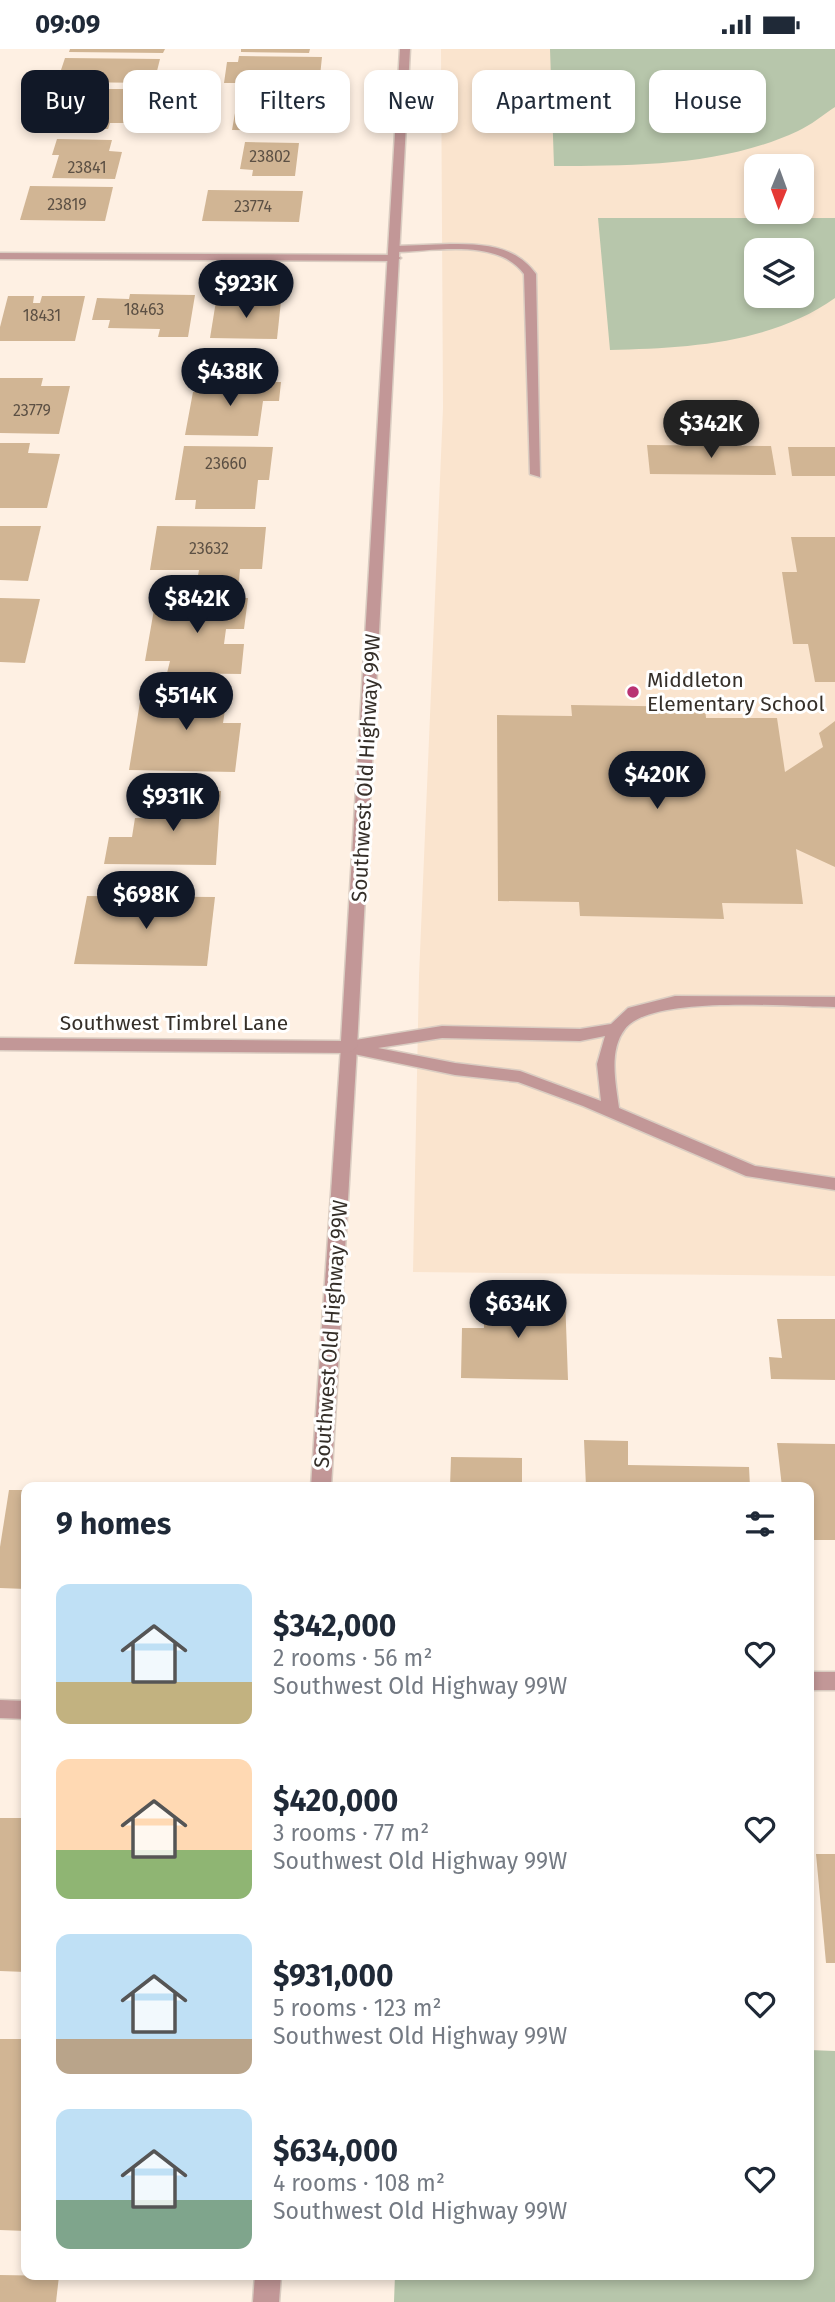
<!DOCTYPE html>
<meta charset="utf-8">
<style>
body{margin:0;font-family:"Fira Sans",sans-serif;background:#f6f6f7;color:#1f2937;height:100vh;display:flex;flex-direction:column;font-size:26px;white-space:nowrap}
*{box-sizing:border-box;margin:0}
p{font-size:23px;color:#747a83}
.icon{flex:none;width:38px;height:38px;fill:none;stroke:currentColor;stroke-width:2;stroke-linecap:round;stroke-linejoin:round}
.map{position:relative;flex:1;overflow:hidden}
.side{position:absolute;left:21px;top:1433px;width:793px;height:798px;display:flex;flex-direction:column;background:#fff;border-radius:14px;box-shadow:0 4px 10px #0003}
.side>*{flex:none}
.guide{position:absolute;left:21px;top:21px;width:794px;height:63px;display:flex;gap:14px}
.needle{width:46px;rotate:181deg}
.fabs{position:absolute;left:744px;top:105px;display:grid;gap:14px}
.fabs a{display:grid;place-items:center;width:70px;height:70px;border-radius:14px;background:#fff;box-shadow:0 4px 10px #0003;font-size:35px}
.price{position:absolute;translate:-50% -60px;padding:0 16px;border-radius:24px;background:#111827;color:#fff;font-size:23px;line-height:46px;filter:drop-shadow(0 2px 4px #0008)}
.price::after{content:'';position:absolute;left:50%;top:42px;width:21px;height:16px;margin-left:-10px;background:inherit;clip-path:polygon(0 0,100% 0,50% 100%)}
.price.on{background:#222;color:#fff}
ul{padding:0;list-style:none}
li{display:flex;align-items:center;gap:21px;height:175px;padding:0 35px}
li span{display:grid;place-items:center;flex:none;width:196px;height:140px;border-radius:14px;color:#555}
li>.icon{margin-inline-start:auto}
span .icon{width:84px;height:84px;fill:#fffc;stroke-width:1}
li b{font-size:30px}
h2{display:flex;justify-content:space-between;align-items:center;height:84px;padding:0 35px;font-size:30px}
.chip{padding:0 24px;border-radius:14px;background:#fff;box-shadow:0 4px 10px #0003;font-size:24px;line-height:63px}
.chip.on{background:#111827;color:#fff}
.status{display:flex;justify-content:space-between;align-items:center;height:49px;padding:0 35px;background:#fff;direction:ltr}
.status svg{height:19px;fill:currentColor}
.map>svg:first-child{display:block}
</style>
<div class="status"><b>09:09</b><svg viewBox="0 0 49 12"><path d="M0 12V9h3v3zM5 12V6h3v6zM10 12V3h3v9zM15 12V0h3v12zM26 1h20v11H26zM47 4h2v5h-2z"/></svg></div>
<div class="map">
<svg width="835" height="2253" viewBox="0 0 835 2253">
<rect width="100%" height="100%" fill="#fef0e3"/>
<!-- built -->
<path fill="#fae4ce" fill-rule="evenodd" d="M 441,0 L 835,0 L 835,1227 L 413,1223 L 419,927 L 443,359 ZM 756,117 L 802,117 L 802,163 L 756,163 ZM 756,201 L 802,201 L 802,247 L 756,247 Z"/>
<!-- green -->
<g fill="#b7c6ab" fill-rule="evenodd">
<path d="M 550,0 L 835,0 L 835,58 C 823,66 811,76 798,82 C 723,117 635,117 554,117 Z"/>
<path d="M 598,169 L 835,169 L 835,249 C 770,295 687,299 610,301 ZM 802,201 L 802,247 L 756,247 L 756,201 Z"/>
<polygon points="809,2001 835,2002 835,2253 394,2253 395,2226 808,2226"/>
</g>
<!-- building -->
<g fill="#d1b594">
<polygon points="70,0 165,0 163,4 69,3"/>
<polygon points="241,0 310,0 309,4 241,3"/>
<polygon points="239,7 322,8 320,27 308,27 308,34 224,34 227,13 238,13"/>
<polygon points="65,9 160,10 154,34 66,33 68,24 60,24"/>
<polygon points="57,40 132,40 124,74 110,74 108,80 61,80 66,61 50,61"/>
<polygon points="256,43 312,43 311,60 290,60 290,65 304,65 302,82 232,81 238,47 255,48"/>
<polygon points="57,90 112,91 109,102 122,103 115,130 52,129 59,106 52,106"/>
<polygon points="245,93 299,94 295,127 252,127 253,121 240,120"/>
<polygon points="30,137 113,138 105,172 20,171"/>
<polygon points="208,141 303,142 299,173 202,172"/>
<polygon points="130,245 195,246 188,288 158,288 160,280 108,279 110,271 92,271 97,249 129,250"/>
<polygon points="8,247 34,247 33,254 40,254 42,247 85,247 75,292 0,292 0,278"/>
<polygon points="216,252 281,252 277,290 210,289"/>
<polygon points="0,329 43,329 41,337 70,337 59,385 0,384"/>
<polygon points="208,333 281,333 279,352 263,352 258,387 185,386 193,343 206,343"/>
<polygon points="0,394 30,394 28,404 60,405 47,459 0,459"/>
<polygon points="647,396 771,397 776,426 650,425"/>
<polygon points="184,397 273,398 269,431 258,431 255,460 195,460 196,451 175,451"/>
<polygon points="788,398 835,398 835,427 792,427"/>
<polygon points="0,477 41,477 28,532 0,531"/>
<polygon points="157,477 266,478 262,520 240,520 239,532 197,532 199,521 150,521"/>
<polygon points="791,488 835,488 835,633 815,633 808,595 793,595 782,523 797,523"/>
<polygon points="0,549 40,550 25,614 0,613"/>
<polygon points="156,549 248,549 244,580 226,580 224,595 244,595 241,625 167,624 170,612 145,612"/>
<polygon points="171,634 229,635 223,674 241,674 235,723 129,721 140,653 168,653"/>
<polygon points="571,656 705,658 706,669 777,669 785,723 823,698 819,684 835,672 835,818 796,800 803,855 722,854 724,870 580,867 579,853 498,852 497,666 572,667"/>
<polygon points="166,741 221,742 216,816 104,815 109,788 132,788 135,769 162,769"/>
<polygon points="87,847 215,848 207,917 74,915"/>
<polygon points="484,1246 565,1247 568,1331 461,1329 462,1279 484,1279"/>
<polygon points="777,1270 835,1270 835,1331 771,1330 769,1308 782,1309"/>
<polygon points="584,1391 628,1392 628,1416 749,1418 750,1438 586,1438"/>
<polygon points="777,1394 835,1395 835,1491 808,1491 808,1438 782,1438"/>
<polygon points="451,1408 522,1409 522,1438 450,1438"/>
<polygon points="9,1441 26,1441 26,1540 0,1539 0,1498"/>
<polygon points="0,1769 26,1769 26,1923 0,1922"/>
<polygon points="816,1805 835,1805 835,1914 826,1914"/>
<polygon points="0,1990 26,1990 26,2182 0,2181"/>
<polygon points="0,2226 59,2227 56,2253 0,2253"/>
</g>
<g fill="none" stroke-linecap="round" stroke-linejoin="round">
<defs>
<g id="service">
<path d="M 450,195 C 483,195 515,196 536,225 L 540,428 L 530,425 L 524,225 C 498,189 435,202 396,203 L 390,200 L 396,197 Z"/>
<path d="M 675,947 L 835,948 L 835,958 C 790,958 651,945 625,980 C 608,1002 616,1035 619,1059 L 755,1117 L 835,1129 L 835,1141 L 746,1127 L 583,1057 L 518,1033 L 455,1026 L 349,1004 L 341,998 L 349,992 L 442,977 L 580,980 L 611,975 L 628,959 ZM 605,987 L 597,1015 L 601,1052 L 520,1022 L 455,1014 L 378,999 L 442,989 L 580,992 Z"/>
</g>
<g id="minor">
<polygon points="0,204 395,206 401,209 395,212 0,210"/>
<polygon points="349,992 357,998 331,1438 311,1438 341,998"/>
<rect x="808" y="1623" width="27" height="18"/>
<polygon points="0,1651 26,1652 26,1670 0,1669"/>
<polygon points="255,2226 281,2226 279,2253 253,2253"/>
</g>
<polygon id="tertiary" points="400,0 410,0 357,998 349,1004 0,1001 0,989 341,992"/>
</defs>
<!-- service casing -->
<use href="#service" stroke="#dacdc2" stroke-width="3"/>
<!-- minor casing -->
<use href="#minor" stroke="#dacdc2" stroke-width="3"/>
<!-- tertiary casing -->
<use href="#tertiary" stroke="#dacdc2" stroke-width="3"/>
<!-- service -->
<use href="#service" fill="#c29797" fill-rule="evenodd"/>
<!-- minor -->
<use href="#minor" fill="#c29797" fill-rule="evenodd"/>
<!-- tertiary -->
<use href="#tertiary" fill="#c29797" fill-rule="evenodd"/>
</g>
<!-- markers -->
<circle fill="#b93273" stroke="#fff" stroke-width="2.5" cx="633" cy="643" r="7"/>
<g text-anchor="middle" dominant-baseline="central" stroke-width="6" stroke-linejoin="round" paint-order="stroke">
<!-- far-number labels -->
<g font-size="16" fill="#5c5044">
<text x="270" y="107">23802</text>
<text x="87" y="118">23841</text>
<text x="67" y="155">23819</text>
<text x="253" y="157">23774</text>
<text x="144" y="260">18463</text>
<text x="42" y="266">18431</text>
<text x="32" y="361">23779</text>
<text x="226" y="414">23660</text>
<text x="209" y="499">23632</text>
</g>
<!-- poi labels -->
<g font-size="21" fill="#352f29" stroke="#fff" text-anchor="start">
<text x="647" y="631">Middleton<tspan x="647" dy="24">Elementary School</tspan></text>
</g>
<!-- street labels -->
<g font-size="21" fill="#352f29" stroke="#fff">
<text transform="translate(366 719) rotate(-87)">Southwest Old Highway 99W</text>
<text x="174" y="974">Southwest Timbrel Lane</text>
<text transform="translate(331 1285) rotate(-86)">Southwest Old Highway 99W</text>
</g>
</g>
</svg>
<div class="fabs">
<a><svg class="needle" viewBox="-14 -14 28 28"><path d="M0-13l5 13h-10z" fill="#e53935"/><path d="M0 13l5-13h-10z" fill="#747a83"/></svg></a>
<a><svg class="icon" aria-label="layers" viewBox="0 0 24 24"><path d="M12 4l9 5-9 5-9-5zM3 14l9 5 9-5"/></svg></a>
</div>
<b class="price" style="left:246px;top:271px">$923K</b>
<b class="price" style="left:230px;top:359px">$438K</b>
<b class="price on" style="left:711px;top:411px">$342K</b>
<b class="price" style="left:197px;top:586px">$842K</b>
<b class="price" style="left:186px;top:683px">$514K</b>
<b class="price" style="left:657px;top:762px">$420K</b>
<b class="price" style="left:173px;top:784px">$931K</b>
<b class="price" style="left:146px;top:882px">$698K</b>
<b class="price" style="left:518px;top:1291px">$634K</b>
<div class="guide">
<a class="chip on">Buy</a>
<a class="chip">Rent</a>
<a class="chip">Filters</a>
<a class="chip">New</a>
<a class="chip">Apartment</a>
<a class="chip">House</a>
</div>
<section class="side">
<h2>9 homes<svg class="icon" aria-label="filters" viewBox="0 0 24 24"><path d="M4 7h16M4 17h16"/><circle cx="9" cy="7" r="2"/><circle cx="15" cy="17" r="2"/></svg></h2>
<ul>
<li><span style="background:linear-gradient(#bfe0f5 70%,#c2b280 0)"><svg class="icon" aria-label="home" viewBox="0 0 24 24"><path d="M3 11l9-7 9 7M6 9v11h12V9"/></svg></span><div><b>$342,000</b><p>2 rooms · 56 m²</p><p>Southwest Old Highway 99W</p></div><svg class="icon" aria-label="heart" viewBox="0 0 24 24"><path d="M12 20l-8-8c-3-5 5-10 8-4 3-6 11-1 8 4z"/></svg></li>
<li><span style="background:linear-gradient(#ffd9b3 65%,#8fb573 0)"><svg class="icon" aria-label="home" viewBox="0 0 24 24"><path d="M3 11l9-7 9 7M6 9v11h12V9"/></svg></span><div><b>$420,000</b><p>3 rooms · 77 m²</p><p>Southwest Old Highway 99W</p></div><svg class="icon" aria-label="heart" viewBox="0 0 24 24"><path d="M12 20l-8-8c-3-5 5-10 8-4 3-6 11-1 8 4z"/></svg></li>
<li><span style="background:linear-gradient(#bfe0f5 75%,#b9a48a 0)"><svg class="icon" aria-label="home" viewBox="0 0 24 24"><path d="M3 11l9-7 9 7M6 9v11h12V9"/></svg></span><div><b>$931,000</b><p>5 rooms · 123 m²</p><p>Southwest Old Highway 99W</p></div><svg class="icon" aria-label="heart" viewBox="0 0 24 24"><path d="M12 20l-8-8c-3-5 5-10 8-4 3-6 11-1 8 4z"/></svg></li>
<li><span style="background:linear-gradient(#bfe0f5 65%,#7fa58c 0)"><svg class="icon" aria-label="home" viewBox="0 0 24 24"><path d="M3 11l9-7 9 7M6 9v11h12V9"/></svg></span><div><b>$634,000</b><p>4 rooms · 108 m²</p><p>Southwest Old Highway 99W</p></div><svg class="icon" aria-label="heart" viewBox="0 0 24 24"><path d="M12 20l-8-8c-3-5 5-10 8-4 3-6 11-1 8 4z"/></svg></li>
</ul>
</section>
</div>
